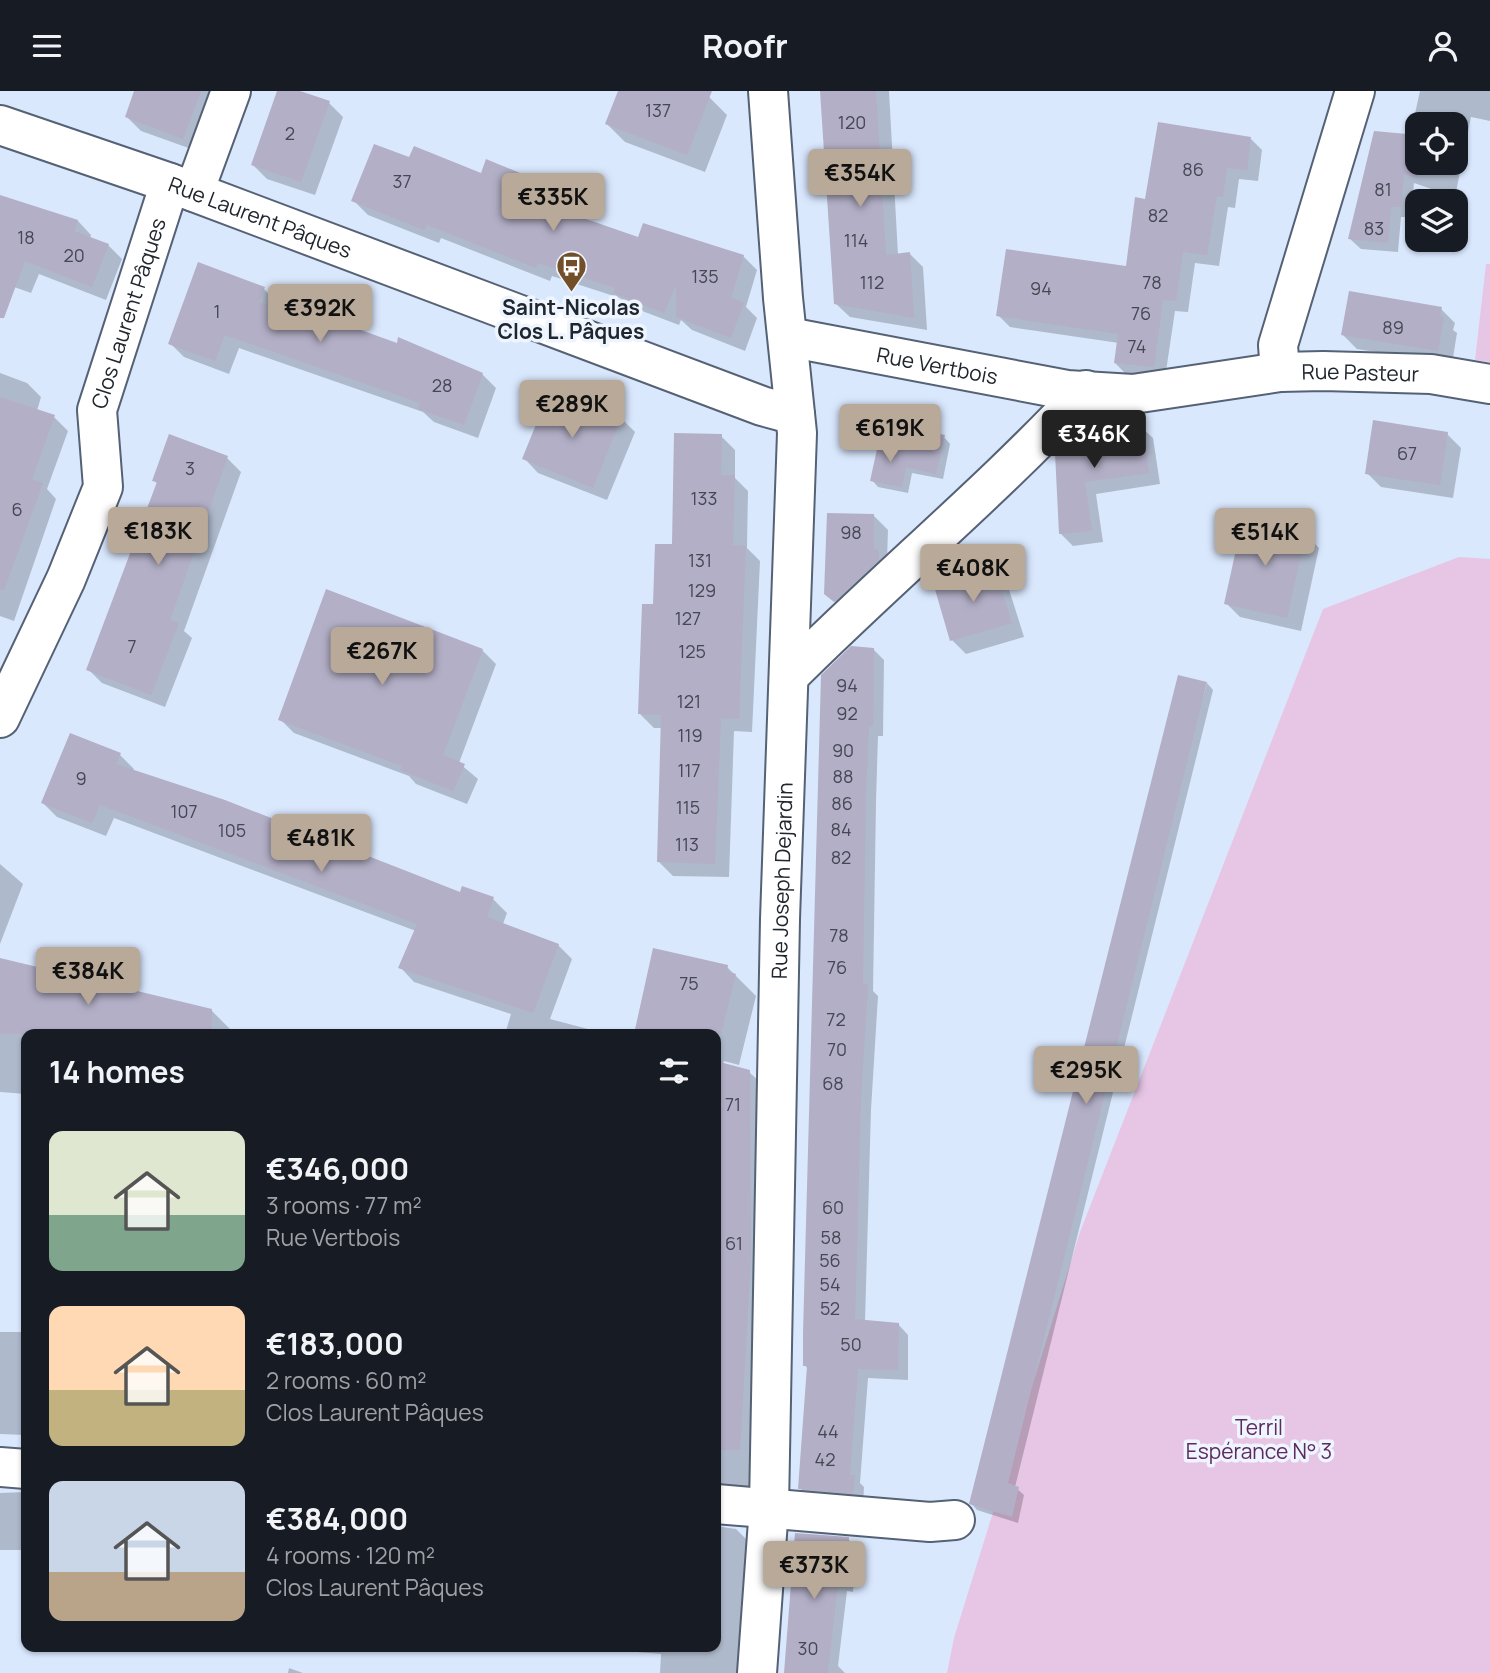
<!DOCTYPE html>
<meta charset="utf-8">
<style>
body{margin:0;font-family:Manrope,sans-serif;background:#20242c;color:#f1f3f6;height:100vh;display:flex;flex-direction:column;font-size:26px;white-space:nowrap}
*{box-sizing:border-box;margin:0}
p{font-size:23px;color:#9ea1a6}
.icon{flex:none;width:38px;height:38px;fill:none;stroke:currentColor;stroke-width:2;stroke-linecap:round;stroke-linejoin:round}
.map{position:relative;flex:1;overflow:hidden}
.side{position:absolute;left:21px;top:938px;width:700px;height:623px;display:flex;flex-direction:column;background:#171b24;border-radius:14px;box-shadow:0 2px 5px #0004}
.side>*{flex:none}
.buttons{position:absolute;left:1405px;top:21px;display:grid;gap:14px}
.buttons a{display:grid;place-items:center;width:63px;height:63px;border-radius:14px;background:#171b24;box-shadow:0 2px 5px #0004;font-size:35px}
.price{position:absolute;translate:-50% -60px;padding:0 16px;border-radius:7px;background:#b8a999;color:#111;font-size:23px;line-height:46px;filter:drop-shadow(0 2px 4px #0008)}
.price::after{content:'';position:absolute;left:50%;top:42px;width:21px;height:16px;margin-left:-10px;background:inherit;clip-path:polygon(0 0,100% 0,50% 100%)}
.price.current{background:#222;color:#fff}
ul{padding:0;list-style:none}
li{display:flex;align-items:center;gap:21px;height:175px;padding:0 28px}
li span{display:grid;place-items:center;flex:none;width:196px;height:140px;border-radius:14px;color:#555}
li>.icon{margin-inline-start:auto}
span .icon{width:84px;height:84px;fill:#fffc;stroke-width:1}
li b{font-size:30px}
h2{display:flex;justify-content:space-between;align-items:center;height:84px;padding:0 28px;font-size:30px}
header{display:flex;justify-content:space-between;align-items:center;height:91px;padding:0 28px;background:#171b24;font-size:32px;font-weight:700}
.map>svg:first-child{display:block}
</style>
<header><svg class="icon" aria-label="menu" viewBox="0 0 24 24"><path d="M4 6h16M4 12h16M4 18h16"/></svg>Roofr<svg class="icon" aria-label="person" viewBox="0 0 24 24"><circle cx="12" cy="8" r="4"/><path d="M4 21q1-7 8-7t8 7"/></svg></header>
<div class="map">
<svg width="1490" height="1582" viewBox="0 0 1490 1582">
<rect width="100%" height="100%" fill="#dae8fe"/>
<!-- green -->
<g fill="#e6c5e5">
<polygon points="1486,173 1490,173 1490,271 1475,269"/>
<polygon points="1459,466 1490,468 1490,1582 947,1582 954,1547 1080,1141 1323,518"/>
</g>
<!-- shadow -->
<g fill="#0003" fill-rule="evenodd">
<polygon points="136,0 219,0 197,60 141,40 127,26"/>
<polygon points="279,0 294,0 329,12 343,26 315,104 267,88 253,74"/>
<polygon points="620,0 693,0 709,6 727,24 705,81 625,51 607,33"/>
<polygon points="821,0 889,0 898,164 909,162 923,176 927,239 850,226 835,212"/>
<path d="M 1420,0 L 1490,0 L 1490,30 L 1471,26 L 1455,106 L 1414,92 L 1411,126 L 1401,126 L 1398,161 L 1361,158 L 1350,148 L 1410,45 ZM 1418,33 L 1456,33 L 1456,72 L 1418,72 Z"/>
<polygon points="1250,47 1262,59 1258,90 1239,88 1235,117 1228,116 1219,175 1195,172 1188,221 1175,220 1165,287 1127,284 1115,272 1119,252 1010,236 998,224 1128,177 1146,110"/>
<polygon points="410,69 567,103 581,117 577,127 639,148 743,165 757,179 746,216 757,227 745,260 692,239 681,229 679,234 629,215 620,207 552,185 550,190 441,147 439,152 368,124 354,110"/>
<polygon points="0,105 78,130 91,144 90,148 108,154 122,168 106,209 39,183 31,202 0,191"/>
<polygon points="264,198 278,212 275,219 482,283 496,297 478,347 434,331 423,321 239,257 229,283 184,266 170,252"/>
<polygon points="1441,218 1455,232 1453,239 1457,242 1452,273 1357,258 1343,244"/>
<polygon points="0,282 27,292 41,306 37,320 54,326 68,340 47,398 56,408 14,530 0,525"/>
<polygon points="590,323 621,327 635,341 607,409 538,382 525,368"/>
<polygon points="1141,336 1153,347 1160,393 1096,403 1103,451 1073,455 1061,443 1077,342 1081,345"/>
<polygon points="1447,343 1461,357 1453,407 1381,396 1367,382"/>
<polygon points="721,345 735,359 735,387 748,400 747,457 760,470 752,641 734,640 729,786 673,785 659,771 663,637 654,637 640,623 655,515 674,455"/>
<polygon points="944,346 950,353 943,388 912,382 908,402 878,396 872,389 910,357 912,359"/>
<polygon points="227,367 241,381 184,540 192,547 165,616 102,592 88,578 158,394 154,389"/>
<polygon points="874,425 888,439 887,470 841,516 826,502"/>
<polygon points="1305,443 1319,457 1301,540 1240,526 1226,512"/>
<polygon points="993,478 1007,492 1024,546 966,563 952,549"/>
<polygon points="873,558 884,569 883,645 878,645 876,711 873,900 878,905 871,1019 865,1231 898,1233 908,1244 908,1289 868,1287 860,1392 864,1396 863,1412 810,1408 800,1397 809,1278 804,1274"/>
<polygon points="482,559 496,573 459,672 478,688 467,713 416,693 409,685 294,642 280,628"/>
<polygon points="1207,592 1213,599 1015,1396 1024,1404 1018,1432 977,1419 971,1412"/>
<polygon points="120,664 134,678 132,681 461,803 493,808 507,822 503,833 558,854 572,868 550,928 607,943 505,943 511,923 414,891 401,877 416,840 114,727 106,745 57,726 43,712"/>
<polygon points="0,773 23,793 0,853"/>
<polygon points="0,868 212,920 231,939 231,943 26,943 26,1003 0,1001"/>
<polygon points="727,876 756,905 739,974 724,970 723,973 749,981 761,992 750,1404 716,1407 716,943 647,943 638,934"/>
<polygon points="26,1183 26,1226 22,1221"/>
<polygon points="0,1241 26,1241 26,1358 25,1344 0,1343"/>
<polygon points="26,1401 26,1459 0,1459 0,1402"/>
<polygon points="716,1435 736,1438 748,1450 738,1582 660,1582 661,1563 624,1560 620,1556 716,1556"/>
<polygon points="848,1448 857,1457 853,1501 847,1500 838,1575 845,1582 786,1582"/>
<polygon points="289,1577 303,1582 288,1582"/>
</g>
<!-- building -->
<g fill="#b3afc7">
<polygon points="134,0 201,0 183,48 125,26"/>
<polygon points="277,0 300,0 330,10 301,91 251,74"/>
<polygon points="618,0 712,0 687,64 605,33"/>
<polygon points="820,0 876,0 886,164 910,161 914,227 834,213"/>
<polygon points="1158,31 1251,46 1247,79 1227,77 1223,106 1217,105 1207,164 1183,161 1176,210 1163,209 1154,276 1114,272 1118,243 996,225 1006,158 1126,175 1135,106 1145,108"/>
<polygon points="1374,40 1418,44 1418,87 1404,83 1401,116 1391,116 1388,152 1348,148"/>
<polygon points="374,53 409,66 414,55 481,82 486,68 568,102 560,119 638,146 643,132 744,164 731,207 744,212 731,247 676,226 676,194 664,222 613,202 615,197 538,172 536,177 427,134 424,139 351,110"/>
<polygon points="0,104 78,129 74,140 109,153 92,196 25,170 4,227 0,227"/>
<polygon points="198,171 265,196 259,211 305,228 308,220 397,252 398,246 483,282 464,334 418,318 420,312 225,244 215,270 168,253"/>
<polygon points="1349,200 1442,216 1440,225 1444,227 1438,260 1341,244"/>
<polygon points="548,304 589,321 592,313 622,325 593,397 522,368"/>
<polygon points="0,306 55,324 32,388 43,392 4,499 0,499"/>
<polygon points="1373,329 1448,341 1440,394 1365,383"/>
<polygon points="1142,334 1149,382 1085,391 1092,440 1059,443 1055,362 1077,340 1078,344"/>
<polygon points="915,338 945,344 936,383 906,376"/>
<polygon points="674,342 722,343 721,384 735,384 733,454 746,455 739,628 721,627 715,773 657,771 661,624 638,623 642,513 653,513 655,453 672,453"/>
<polygon points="169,343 228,365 170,529 179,532 151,604 86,579 157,391 152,390"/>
<polygon points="879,349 910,355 902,396 870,390"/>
<polygon points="827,422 874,423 874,458 879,459 879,469 834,511 824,503"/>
<polygon points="1243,427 1306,441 1287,527 1224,513"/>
<polygon points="994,476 1012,532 950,550 934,495"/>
<polygon points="326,498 483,558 443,664 465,673 453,700 400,679 402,675 278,629"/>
<polygon points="851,555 874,557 873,635 869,635 866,700 863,893 868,893 861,1008 855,1228 899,1232 898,1279 858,1278 850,1384 855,1384 853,1403 798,1398 807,1275 803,1275 803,1242 821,584"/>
<polygon points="1178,584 1207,591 1008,1392 1019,1396 1012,1426 969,1413"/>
<polygon points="70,642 121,662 116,673 225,709 460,801 462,795 494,806 487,826 559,853 533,922 398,877 417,833 100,714 92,732 41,712"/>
<polygon points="653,857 728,874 727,880 736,883 721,943 634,943"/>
<polygon points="0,867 212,918 211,943 0,943"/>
<polygon points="716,970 750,979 751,1166 740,1359 716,1359"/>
<polygon points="795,1442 849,1446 845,1493 838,1492 828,1582 784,1582"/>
</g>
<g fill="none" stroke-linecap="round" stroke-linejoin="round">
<defs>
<g id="minor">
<path id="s1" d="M 0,34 L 170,92 L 762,315 L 795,324"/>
<polyline points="194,101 231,0"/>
<path id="s2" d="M 788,246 L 1067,299 L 1133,303 L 1280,281 L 1323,280 L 1431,283 L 1490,293"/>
<polyline points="1280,281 1278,254 1355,0"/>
<path d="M 790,584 C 887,487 993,399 1086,299"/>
<path id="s3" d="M 0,627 L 66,488 L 103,396 L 97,319 L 170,92"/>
<polyline points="0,1376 26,1378"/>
<polyline points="716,1413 930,1431 955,1429"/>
<path id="s4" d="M 757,1582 L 769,1416 L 780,828 L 797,342 L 783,207 L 768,0"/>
</g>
</defs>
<!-- minor casing -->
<use href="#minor" stroke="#556174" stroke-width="42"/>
<!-- minor -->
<use href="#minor" stroke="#fff" stroke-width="38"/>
</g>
<!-- icons -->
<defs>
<symbol id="bus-pin" viewBox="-11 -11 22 30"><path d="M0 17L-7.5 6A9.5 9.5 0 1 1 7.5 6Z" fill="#724f28" stroke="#eff5fe"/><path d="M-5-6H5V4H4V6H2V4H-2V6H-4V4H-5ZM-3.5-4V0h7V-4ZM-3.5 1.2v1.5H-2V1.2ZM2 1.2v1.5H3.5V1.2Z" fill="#fff"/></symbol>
</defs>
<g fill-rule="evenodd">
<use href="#bus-pin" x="554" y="158" width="35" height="47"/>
</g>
<g text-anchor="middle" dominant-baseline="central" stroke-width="7" stroke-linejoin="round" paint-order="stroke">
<!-- number labels -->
<g font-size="18" fill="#454854">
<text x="658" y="19">137</text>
<text x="852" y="31">120</text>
<text x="290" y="42">2</text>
<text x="1193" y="78">86</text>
<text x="402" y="90">37</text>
<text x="1383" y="98">81</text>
<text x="1158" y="124">82</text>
<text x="1374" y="137">83</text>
<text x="26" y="146">18</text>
<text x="856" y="149">114</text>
<text x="74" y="164">20</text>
<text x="705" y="185">135</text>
<text x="872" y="191">112</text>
<text x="1152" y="191">78</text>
<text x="1041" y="197">94</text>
<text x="217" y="220">1</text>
<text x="1141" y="222">76</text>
<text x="1393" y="236">89</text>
<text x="1137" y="255">74</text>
<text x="442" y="294">28</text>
<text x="1407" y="362">67</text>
<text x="190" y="377">3</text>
<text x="704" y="407">133</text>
<text x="17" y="418">6</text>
<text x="851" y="441">98</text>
<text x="700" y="469">131</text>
<text x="702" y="499">129</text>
<text x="688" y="527">127</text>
<text x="132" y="555">7</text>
<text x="692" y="560">125</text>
<text x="847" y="594">94</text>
<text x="689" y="610">121</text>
<text x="847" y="622">92</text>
<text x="690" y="644">119</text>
<text x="843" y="659">90</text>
<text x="689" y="679">117</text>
<text x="843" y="685">88</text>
<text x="81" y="687">9</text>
<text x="842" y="712">86</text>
<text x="688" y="716">115</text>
<text x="184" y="720">107</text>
<text x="841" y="738">84</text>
<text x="232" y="739">105</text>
<text x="687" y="753">113</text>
<text x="841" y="766">82</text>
<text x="839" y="844">78</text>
<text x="837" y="876">76</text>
<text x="689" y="892">75</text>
<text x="836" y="928">72</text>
<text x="837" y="958">70</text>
<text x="833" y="992">68</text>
<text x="733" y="1013">71</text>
<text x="833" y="1116">60</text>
<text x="831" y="1146">58</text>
<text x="734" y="1152">61</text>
<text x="830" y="1169">56</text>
<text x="830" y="1193">54</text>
<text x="830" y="1217">52</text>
<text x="851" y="1253">50</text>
<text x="828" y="1340">44</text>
<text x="825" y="1368">42</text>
<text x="808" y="1557">30</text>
</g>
<!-- street labels -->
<g font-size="21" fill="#20262e" stroke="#eff5fe">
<text stroke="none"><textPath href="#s1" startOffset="276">Rue Laurent Pâques</textPath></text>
<text stroke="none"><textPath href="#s3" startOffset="432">Clos Laurent Pâques</textPath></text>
<text stroke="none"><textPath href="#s2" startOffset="152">Rue Vertbois</textPath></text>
<text stroke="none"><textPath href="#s2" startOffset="579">Rue Pasteur</textPath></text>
<text stroke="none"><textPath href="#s4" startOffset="793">Rue Joseph Dejardin</textPath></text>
</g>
<!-- poi labels -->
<g font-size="21" font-weight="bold" fill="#20262e" stroke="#eff5fe">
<text x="571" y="216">Saint-Nicolas<tspan x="571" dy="24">Clos L. Pâques</tspan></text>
</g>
<!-- park labels -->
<g font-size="21" fill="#5d2a5e" stroke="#eff5fe">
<text x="1259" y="1336">Terril<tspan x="1259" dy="24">Espérance N° 3</tspan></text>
</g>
</g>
</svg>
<div class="buttons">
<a><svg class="icon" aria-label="locate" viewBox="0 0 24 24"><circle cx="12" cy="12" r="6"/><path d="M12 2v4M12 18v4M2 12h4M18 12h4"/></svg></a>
<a><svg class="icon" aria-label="layers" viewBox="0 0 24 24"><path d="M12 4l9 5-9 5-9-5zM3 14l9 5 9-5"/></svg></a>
</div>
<b class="price" style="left:860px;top:118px">€354K</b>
<b class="price" style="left:553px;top:142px">€335K</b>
<b class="price" style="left:320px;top:253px">€392K</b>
<b class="price" style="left:572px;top:349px">€289K</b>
<b class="price" style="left:890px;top:373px">€619K</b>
<b class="price current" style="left:1094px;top:379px">€346K</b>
<b class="price" style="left:158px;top:476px">€183K</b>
<b class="price" style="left:1265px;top:477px">€514K</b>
<b class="price" style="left:973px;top:513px">€408K</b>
<b class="price" style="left:382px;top:596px">€267K</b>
<b class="price" style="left:321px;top:783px">€481K</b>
<b class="price" style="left:88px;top:916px">€384K</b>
<b class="price" style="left:1086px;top:1015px">€295K</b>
<b class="price" style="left:814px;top:1510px">€373K</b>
<section class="side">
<h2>14 homes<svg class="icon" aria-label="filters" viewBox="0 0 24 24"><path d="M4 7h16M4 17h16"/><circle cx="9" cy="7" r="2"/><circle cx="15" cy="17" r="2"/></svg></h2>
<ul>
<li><span style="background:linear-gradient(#dfe7d0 60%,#7fa58c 0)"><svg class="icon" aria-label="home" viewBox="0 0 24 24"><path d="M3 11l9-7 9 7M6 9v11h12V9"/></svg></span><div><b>€346,000</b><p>3 rooms · 77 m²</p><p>Rue Vertbois</p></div></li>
<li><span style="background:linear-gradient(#ffd9b3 60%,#c2b280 0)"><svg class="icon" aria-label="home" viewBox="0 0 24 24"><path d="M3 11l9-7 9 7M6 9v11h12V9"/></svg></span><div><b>€183,000</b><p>2 rooms · 60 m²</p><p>Clos Laurent Pâques</p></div></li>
<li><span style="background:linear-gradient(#c9d6e8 65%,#b9a48a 0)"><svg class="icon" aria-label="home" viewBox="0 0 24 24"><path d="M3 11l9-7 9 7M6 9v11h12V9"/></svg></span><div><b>€384,000</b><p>4 rooms · 120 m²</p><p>Clos Laurent Pâques</p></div></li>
</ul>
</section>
</div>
